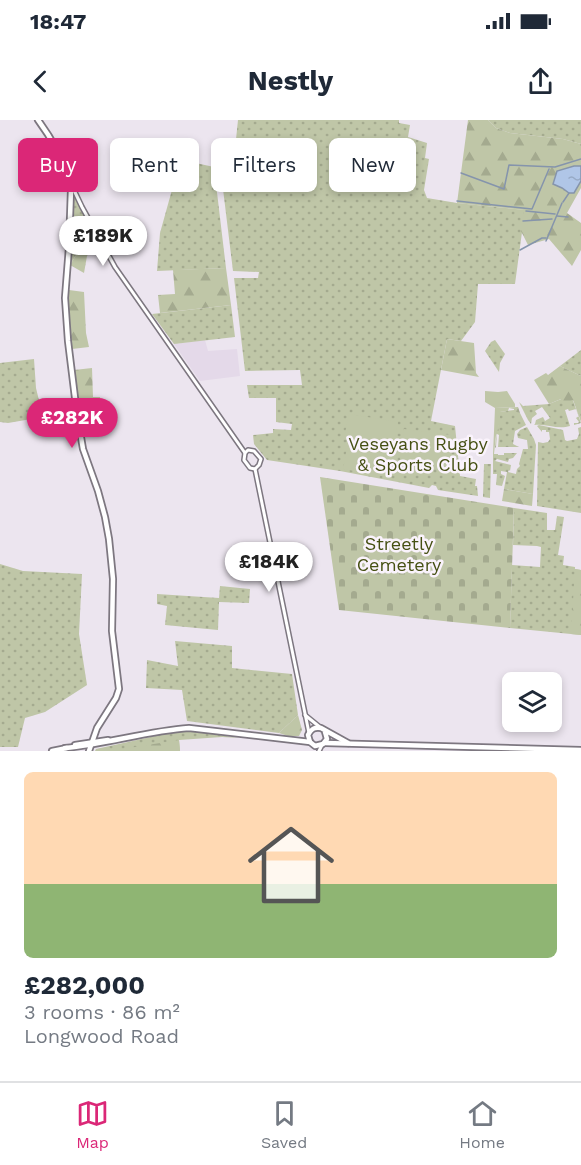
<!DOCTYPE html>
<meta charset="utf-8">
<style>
body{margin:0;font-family:"Work Sans",sans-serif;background:#f2f2f3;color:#1f2937;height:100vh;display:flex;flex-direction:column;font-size:22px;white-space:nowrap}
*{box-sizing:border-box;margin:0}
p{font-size:20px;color:#747a83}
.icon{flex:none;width:33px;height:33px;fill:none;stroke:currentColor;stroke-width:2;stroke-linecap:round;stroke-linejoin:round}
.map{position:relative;height:631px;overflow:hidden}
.side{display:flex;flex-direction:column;background:#fff;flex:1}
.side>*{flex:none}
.guide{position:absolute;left:18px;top:18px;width:546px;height:54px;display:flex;gap:12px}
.tools{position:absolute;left:502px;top:552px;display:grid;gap:12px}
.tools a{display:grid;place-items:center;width:60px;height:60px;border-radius:9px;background:#fff;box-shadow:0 3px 9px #0003;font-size:30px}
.price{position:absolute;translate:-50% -51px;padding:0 14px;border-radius:21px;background:#fff;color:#222;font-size:20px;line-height:39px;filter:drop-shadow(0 2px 3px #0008)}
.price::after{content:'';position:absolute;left:50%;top:36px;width:18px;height:14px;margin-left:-9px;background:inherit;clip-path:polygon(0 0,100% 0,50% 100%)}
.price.active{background:#db2777;color:#fff}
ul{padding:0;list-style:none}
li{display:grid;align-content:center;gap:12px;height:318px;padding:0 24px}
li span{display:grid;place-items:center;height:186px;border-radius:9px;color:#555}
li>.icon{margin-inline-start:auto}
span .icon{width:108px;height:108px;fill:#fffc;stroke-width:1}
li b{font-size:26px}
.chip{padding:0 21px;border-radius:9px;background:#fff;box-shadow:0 3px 9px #0003;font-size:21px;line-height:54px}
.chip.active{background:#db2777;color:#fff}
.status{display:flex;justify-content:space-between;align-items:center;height:42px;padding:0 30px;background:#fff;direction:ltr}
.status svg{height:16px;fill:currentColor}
header{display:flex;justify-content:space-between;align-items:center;height:78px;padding:0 24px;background:#fff;font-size:27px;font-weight:700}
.dock{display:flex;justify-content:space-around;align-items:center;height:84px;border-top:2px solid #e0e1e3;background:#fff;font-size:16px;color:#747a83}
.dock a{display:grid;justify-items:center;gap:3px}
.dock .active{color:#db2777}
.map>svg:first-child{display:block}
</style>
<div class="status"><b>18:47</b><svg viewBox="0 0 49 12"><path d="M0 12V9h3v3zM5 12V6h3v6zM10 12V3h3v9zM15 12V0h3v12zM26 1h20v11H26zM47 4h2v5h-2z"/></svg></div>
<header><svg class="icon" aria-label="back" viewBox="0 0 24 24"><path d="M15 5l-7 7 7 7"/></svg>Nestly<svg class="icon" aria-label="share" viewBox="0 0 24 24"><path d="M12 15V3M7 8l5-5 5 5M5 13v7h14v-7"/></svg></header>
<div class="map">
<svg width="581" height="631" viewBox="0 0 581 631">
<defs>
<pattern id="green-dots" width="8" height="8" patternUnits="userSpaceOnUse" patternTransform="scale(1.5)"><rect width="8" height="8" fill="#bfc6a7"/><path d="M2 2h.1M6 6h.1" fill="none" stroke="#a4aa8f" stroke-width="1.8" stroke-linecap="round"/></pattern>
<pattern id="forest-firs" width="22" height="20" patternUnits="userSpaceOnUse" patternTransform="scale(1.5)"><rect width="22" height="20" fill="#bfc6a7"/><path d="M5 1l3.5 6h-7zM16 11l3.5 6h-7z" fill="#a4aa8f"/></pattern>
<pattern id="cemetery-stones" width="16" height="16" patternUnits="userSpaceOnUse" patternTransform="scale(1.5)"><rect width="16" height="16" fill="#bfc6a7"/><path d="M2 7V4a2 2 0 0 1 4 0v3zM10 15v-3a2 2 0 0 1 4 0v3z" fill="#a4aa8f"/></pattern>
<pattern id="water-ripples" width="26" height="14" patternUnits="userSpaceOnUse" patternTransform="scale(1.5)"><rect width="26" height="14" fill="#b0c6e7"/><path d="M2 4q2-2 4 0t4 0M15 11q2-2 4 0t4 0" fill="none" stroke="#97aac6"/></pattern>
</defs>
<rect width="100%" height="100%" fill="#ece5ef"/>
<!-- built -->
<polygon fill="#e4d9e9" points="205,220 208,231 237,229 240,256 200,261 174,224"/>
<!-- green -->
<g fill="url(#green-dots)">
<polygon points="238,0 399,0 399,3 410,5 408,17 427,23 425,38 429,39 424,70 427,78 457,83 525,90 515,164 478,164 475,202 461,221 447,219 431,301 455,306 460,356 476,359 475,366 477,366 478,376 438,370 436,366 432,365 429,368 340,351 267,340 254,324 253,315 273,313 273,309 291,310 292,304 276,302 276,278 249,278 247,265 302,265 300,250 245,251 234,158 258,158 259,152 233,151 218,28 235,29"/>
<polygon points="488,0 581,0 581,24 563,19 510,13 496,8"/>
<polygon points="191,42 214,47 226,148 157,151 160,113 175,59 186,61"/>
<polygon points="73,75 75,75 91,111 70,145 72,127"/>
<polygon points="231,185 235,217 174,224 152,194"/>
<polygon points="495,220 505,234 500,243 499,252 485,231 491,222"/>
<polygon points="581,230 581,256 560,246"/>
<polygon points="34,239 36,268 43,297 8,303 0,302 0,243"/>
<path d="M 571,275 L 581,303 L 574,305 L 574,303 L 578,303 L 579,302 L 576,298 L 579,296 L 576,289 L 569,291 L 568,289 L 565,290 L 570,306 C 557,310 546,303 534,305 L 535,304 L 536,300 L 543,297 L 545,301 L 550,298 L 542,287 L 535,291 L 537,294 L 532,298 L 531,304 L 528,300 L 519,282 L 523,286 L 549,284 Z"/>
<path d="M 514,290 L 520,293 L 526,305 L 515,311 L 513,324 L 519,327 L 498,327 L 499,315 L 497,314 L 496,327 L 495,328 C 496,315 499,305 500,292 Z"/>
<polygon points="539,305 563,310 565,320 567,321 577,319 579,314 578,308 581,307 581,393 537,386 538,322 543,323 548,322 550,319 549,312 546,312 546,310 542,310 542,312 537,306"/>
<polygon points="527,307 534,319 536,325 533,374 504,369 507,352 501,351 501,354 505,356 502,366 496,365 497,354 493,354 493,334 498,334 498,335 504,335 504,333 517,333 513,338 509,339 508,342 497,339 495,341 511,345 510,351 509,350 508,352 516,354 517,349 520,346 519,344 523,329 528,329 527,320 518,318 517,314 520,310"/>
<polygon points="484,344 491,344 490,378 483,377"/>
<polygon points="514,388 547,393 547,410 555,410 557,396 564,397 558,435 564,436 563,445 575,447 575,449 581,450 581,515 510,508 512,445 540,447 541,427 537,426 513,425"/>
<polygon points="0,444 23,451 82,454 79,514 87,565 45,592 25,598 18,627 0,627"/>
<polygon points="220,466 250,469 249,483 219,482 218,510 165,505 167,486 157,484 157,474 219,478"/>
<polygon points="175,521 232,526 232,548 292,554 298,595 279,613 187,601 182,570 146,568 147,540 178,546"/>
<polygon points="178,611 194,611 239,618 222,617 179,620 180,631 95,631 96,629"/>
</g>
<!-- forest -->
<g fill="url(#forest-firs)">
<polygon points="468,0 488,0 496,8 510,13 563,19 581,24 581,68 567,93 581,103 581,130 572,146 549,119 528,125 521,111 524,90 457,83"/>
<polygon points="91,111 98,123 87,136 84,153 70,145"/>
<polygon points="226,148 231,185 160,193 158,175 175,174 173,150"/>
<polygon points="69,170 84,172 86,213 89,227 72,229 68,182"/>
<polygon points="447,219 474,223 476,253 479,257 441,250"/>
<polygon points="560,246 581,256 581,302 573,280 568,282 567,285 564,287 561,279 549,284 534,260 546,253 548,255"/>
<polygon points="92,248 93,277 100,277 102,284 79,285 74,250"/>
<polygon points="518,287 520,293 514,291 514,289 509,288 508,291 500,292 500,302 498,308 499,311 496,315 494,334 493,334 495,288"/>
<polygon points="504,369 533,374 532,386 502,381"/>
<polygon points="575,449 581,450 581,515 571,514"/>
<polygon points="298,595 302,610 299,616 288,616 279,613"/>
<polygon points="179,620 180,631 116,630"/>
</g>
<!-- cemetery -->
<polygon fill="url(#cemetery-stones)" points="320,357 514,388 510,508 339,490"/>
<!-- pitch -->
<g fill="#bfc6a7">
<polygon points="485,271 498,272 507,271 515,284 515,287 495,288 485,282"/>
<polygon points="349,294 398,302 394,326 344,318"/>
<polygon points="404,309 452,315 448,346 400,340"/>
<polygon points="348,322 394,330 389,357 343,349"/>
</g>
<!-- water -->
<polygon fill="url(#water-ripples)" stroke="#8594ac" stroke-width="1.5" points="574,46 581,46 581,61 574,73 569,73 562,68 553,64 557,51"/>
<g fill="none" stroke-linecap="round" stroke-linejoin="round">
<!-- stream -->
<g stroke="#8594ac" stroke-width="1.5">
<polyline points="461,53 504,69 509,45 555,47 581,39"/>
<polyline points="457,81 532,89 549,49"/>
<polyline points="563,82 569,73"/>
<polyline points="526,91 555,94"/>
<polyline points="557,96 568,97"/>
<polyline points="523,101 552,99"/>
<polyline points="546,121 562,83"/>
<polyline points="520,130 542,118 546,118"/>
</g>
<defs>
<g id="minor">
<polyline points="73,68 82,87 115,147 245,333"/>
<polygon points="248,330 254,331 261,339 259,345 255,349 250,348 244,340 245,333"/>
<polyline points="255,349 309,613"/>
<polyline points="305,595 321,608"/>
<polyline points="319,631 322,625"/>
</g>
<g id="major">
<path d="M 38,0 C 53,20 64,42 73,66 L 71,69 L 69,127 L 65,178 L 68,221 L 77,294 L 83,329 L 98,371 L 105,397 L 109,419 L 113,459 L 112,511 L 119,569 L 116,578 L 97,608 L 89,631"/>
<path d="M 325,612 L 327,619 L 323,624 L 315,626 L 310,622 L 308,615 C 311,609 314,607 321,608 L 348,623"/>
<polyline points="325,623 581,630"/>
<polyline points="75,625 108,620"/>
<path d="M 65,628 C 107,624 147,611 189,608 L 310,622"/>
<polyline points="52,631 67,628"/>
</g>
</defs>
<!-- minor casing -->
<use href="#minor" stroke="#7d7780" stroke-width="6"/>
<!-- major casing -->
<use href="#major" stroke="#7d7780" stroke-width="8"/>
<!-- minor -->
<use href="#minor" stroke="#fff" stroke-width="3"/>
<!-- major -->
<use href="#major" stroke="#fff" stroke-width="4.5"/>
</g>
<g text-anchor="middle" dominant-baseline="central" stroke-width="5" stroke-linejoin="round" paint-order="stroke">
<!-- park labels -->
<g font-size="18" fill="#465013" stroke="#faf3fc">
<text x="418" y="323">Veseyans Rugby<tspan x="418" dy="21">&amp; Sports Club</tspan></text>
<text x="399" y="423">Streetly<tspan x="399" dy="21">Cemetery</tspan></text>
</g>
</g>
</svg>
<div class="tools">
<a><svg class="icon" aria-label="layers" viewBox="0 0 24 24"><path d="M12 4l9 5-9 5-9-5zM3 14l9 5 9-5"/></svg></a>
</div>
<b class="price" style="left:103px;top:147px">£189K</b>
<b class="price active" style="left:72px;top:329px">£282K</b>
<b class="price" style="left:269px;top:473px">£184K</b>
<div class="guide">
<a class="chip active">Buy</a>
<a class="chip">Rent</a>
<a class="chip">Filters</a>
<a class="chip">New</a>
</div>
</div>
<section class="side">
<ul>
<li><span style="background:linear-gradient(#ffd9b3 60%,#8fb573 0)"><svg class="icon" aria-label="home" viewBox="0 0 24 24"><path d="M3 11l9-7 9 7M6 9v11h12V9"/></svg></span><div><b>£282,000</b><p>3 rooms · 86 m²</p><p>Longwood Road</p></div></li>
</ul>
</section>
<nav class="dock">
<a class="active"><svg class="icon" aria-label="map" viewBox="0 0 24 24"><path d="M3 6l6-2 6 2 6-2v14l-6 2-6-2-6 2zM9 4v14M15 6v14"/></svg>Map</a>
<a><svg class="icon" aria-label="saved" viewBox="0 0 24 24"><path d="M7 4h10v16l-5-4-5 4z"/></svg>Saved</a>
<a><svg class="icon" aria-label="home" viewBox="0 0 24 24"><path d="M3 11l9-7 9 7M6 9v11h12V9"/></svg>Home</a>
</nav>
